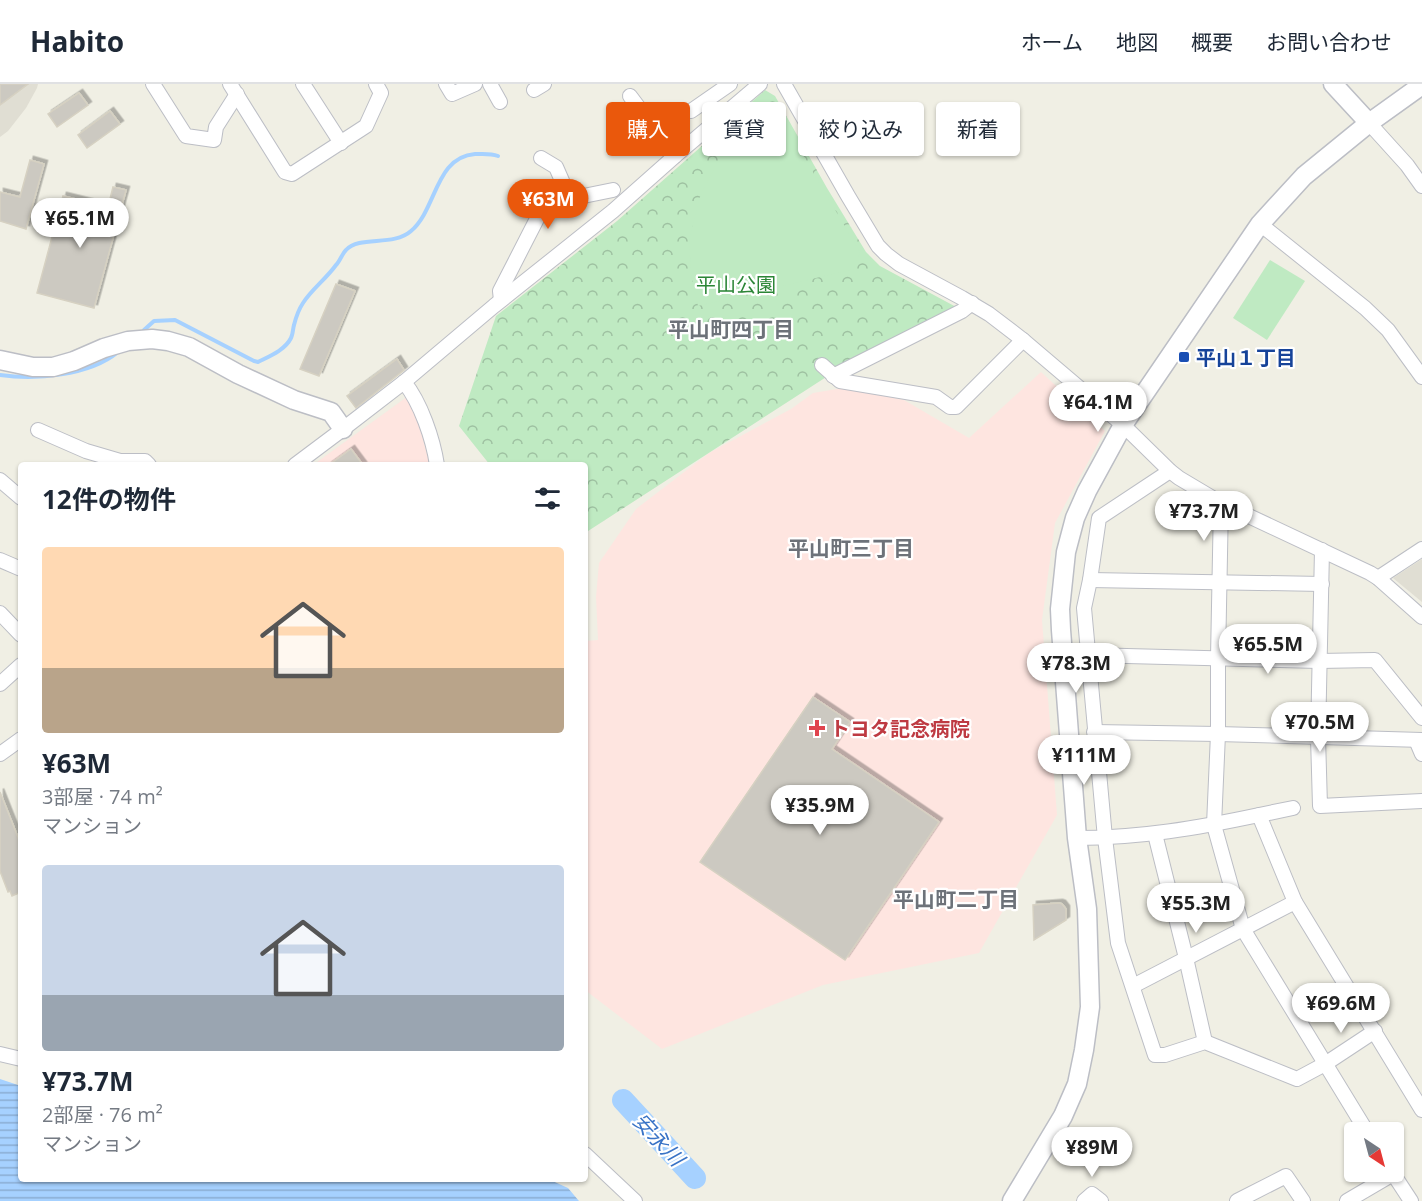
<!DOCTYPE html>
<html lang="ja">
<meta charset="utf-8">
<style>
body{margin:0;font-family:"Open Sans","Noto Sans JP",sans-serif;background:#f2f2f3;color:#1f2937;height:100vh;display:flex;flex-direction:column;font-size:22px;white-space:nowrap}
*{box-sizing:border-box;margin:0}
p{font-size:20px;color:#747a83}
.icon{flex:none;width:33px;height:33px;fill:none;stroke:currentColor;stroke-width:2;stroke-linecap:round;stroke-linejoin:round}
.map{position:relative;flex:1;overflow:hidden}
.drawer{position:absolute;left:18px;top:378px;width:570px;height:720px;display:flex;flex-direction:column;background:#fff;border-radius:6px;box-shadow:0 2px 4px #0004}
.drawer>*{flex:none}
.top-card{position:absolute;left:606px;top:18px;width:570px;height:54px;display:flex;gap:12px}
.needle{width:39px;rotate:144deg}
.controls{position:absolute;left:1344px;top:1038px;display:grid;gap:12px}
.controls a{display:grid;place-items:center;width:60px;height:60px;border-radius:6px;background:#fff;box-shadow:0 2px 4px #0004;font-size:30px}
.price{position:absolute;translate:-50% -51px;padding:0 14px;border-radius:21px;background:#fff;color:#222;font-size:20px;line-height:39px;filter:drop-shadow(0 2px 3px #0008)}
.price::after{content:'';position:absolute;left:50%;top:36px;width:18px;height:14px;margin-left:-9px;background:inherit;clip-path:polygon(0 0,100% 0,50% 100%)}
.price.selected{background:#ea580c;color:#fff}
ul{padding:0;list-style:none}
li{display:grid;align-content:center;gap:12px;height:318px;padding:0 24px}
li span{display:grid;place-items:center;height:186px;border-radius:6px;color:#555}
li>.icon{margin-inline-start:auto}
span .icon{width:108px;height:108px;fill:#fffc;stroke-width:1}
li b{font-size:26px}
h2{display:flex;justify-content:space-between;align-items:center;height:72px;padding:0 24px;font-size:26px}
.tag{padding:0 21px;border-radius:6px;background:#fff;box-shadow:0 2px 4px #0004;font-size:21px;line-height:54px}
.tag.selected{background:#ea580c;color:#fff}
header{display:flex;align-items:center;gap:36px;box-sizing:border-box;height:84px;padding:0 30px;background:#fff;border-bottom:2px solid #e0e1e3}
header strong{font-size:28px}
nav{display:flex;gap:33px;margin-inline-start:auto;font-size:21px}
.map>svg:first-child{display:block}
</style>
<header>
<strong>Habito</strong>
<nav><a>ホーム</a><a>地図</a><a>概要</a><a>お問い合わせ</a></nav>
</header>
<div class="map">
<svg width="1422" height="1117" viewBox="0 0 1422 1117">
<defs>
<pattern id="park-crowns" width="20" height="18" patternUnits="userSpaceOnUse" patternTransform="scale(1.5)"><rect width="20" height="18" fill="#bfeac2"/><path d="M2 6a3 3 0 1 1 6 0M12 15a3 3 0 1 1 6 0" fill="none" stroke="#9ec1a1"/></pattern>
<pattern id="water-rules" width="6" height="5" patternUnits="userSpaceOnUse" patternTransform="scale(1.5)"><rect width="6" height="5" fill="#a6d1ff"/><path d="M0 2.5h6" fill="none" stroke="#8aadd2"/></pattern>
<filter id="shadow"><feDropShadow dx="3.5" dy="-3.5" stdDeviation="0" flood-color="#0004"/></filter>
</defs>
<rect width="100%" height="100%" fill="#f0efe4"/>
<!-- education -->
<g fill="#e0ded3">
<polygon points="0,0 38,0 37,4 26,24 8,47 0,53"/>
<polygon points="1422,475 1422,518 1393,494"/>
</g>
<!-- medical -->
<g fill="#fee5e0">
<polygon points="1041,288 1105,347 1055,439 1042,536 1057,731 979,869 823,901 662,965 585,906 585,557 598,556 596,513 599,479 636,425 709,369 791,325 813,309 843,304 904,316 969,354"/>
<polygon points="411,310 430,381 313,381"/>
</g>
<!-- park -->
<polygon fill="url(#park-crowns)" points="765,6 775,12 827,104 866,168 880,182 958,224 834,288 585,449 585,381 490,381 459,342 496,232 617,137"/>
<!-- pitch -->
<g fill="#bfeac2">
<polygon points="777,27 860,168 854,185 698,222 691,191 689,155 699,115 717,78 745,46 767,30"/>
<polygon points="1270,176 1305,197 1267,256 1233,234"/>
</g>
<!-- water -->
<polygon fill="url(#water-rules)" points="0,995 21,1002 21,1095 548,1095 568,1104 579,1117 0,1117"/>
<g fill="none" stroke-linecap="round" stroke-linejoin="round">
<!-- stream -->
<g stroke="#a6d1ff" stroke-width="4">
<path d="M 144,246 L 154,237 L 175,236 L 254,277 L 258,278 C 270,272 285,266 291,254 C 293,250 293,244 294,241 C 296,233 299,225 303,219 C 312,205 326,195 336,181 C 340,177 342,170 346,166 C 360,151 393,163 411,147 C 437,125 435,73 475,70 C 484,70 490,69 498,72"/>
<path d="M 0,291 C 35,296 89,292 118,268"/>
</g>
<!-- river -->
<polyline stroke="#a6d1ff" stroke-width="22" points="623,1016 695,1094"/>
</g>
<!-- building -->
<g fill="#ccc9c1" stroke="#d6d1c2" stroke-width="1.5" filter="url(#shadow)">
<polygon points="0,0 28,0 0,21"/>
<polygon points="79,9 88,21 57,43 48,30"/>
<polygon points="110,27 120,40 87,64 78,51"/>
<polygon points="30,76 44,80 26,145 0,137 0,108 20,113"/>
<polygon points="113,103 126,106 94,224 37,209 63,112 108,123"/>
<polygon points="336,200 355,207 319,292 300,285"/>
<polygon points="397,275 404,286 356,324 347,312"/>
<polygon points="351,365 363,381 329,381"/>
<polygon points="813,613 850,638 832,665 939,738 845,876 700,778"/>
<polygon points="0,708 21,761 21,808 12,812 10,807 8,808 0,787"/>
<polygon points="1059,819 1062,820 1066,825 1066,836 1034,856 1033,821"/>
</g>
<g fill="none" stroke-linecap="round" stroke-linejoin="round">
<defs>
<g id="minor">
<polyline points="153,0 186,52 214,56 216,43 237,10"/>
<polyline points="230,0 285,88 292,90 366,42 381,9 376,0"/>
<polyline points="303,0 341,59"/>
<polyline points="446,0 452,10 475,0"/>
<polyline points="490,0 500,18"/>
<polyline points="784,0 848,112 878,162 886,170 899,180 962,214 989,230 1023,256 1123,341 1170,387 1179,394 1221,419 1370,489 1378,494 1422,533"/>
<polyline points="534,6 544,0"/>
<polyline points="630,12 675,72"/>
<polyline points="691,27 730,0"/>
<polyline points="1369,39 1407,81 1422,102"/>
<polyline points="541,74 556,83 570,115"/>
<polyline points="1260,140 1365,224 1388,246 1422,293"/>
<polyline points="501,216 500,207 541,127 549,119 613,106"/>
<polyline points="822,281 840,297 936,313 950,323 956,323 1023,256"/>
<polyline points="833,292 962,227 972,219"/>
<path d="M 404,298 C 421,319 433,355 437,381"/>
<polyline points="38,346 86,367 120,377 145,377 149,381"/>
<polyline points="295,381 343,345 404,298 494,222 613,127 675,72 760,0"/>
<polyline points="1170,387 1099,434 1090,496 1084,524 1105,754 1118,859 1155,971 1165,971 1205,958 1297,995 1325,980 1375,947"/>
<polyline points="0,396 21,414"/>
<polyline points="1221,419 1218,574 1218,650 1214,741 1243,845 1367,1048"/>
<polyline points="1322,466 1318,653 1320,722 1422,717"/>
<polyline points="0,476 21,485"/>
<polyline points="1378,494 1422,465"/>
<polyline points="1090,496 1322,500"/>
<polyline points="0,529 21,551"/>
<polyline points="1088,571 1319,577 1375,576 1422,634"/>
<polyline points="0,600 21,581"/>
<polyline points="1094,648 1218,650 1422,656"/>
<polyline points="1416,656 1422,670"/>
<polyline points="0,670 21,655"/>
<polyline points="1259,731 1293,724"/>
<polyline points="1155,750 1186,874 1205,958"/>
<path d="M 1077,754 C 1139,754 1198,744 1259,731 L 1295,818 L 1422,1026"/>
<polyline points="1133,902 1295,818"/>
<polyline points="0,970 21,975"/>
<polyline points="585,1070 635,1117"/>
<polyline points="1392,1088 1411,1117"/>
<polyline points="1084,1117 1092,1110 1101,1117"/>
<polyline points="1237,1117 1286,1092 1303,1117"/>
<polyline points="1347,1117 1393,1090"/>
</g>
<g id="tertiary">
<polyline points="1333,0 1369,39"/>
<polyline points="0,276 33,283 53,283 74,277 104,264 128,257 152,255 168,257 189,263 238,290 294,316 331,328 343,345"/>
<polyline points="1012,1117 1063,1032 1077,1000 1084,966 1090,923 1087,825 1077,754 1061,546 1060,525 1066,468 1075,434 1087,407 1123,341 1260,140 1304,92 1369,39 1422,1"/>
</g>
</defs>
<!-- minor casing -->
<use href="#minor" stroke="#bcbec5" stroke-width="16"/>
<!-- tertiary casing -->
<use href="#tertiary" stroke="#bcbec5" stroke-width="21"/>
<!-- minor -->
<use href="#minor" stroke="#fff" stroke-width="14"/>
<!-- tertiary -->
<use href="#tertiary" stroke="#fff" stroke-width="18"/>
</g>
<!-- markers -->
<rect fill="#1a4fb4" stroke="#fff" stroke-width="2" x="1178" y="267" width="12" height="12" rx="3"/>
<path fill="#e0444e" stroke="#fff" stroke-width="2" d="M814 635h6v6h6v6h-6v6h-6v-6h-6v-6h6z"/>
<g text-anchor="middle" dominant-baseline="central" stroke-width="4.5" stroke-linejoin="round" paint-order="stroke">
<!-- park labels -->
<g font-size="20" fill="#2c8637" stroke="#fff">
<text x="736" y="200">平山公園</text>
</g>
<!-- transit labels -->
<g font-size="20" font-weight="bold" fill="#164399" stroke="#fff" text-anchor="start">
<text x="1196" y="273">平山１丁目</text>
</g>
<!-- health labels -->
<g font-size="20" font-weight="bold" fill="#be3a42" stroke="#fff" text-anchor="start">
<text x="830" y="644">トヨタ記念病院</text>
</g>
<!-- neighbourhood labels -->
<g font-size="21" font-weight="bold" fill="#6d7279" stroke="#fff">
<text x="731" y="245">平山町四丁目</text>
<text x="851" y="464">平山町三丁目</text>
<text x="956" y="815">平山町二丁目</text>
</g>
<!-- water labels -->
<g font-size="21" font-style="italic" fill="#3973c6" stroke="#fff">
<text transform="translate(659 1055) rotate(47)">安永川</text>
</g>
</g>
</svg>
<div class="controls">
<a><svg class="needle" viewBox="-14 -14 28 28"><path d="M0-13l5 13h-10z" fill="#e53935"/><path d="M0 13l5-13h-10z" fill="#747a83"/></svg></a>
</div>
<b class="price selected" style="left:548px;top:146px">¥63M</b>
<b class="price" style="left:80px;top:165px">¥65.1M</b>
<b class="price" style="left:1098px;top:349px">¥64.1M</b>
<b class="price" style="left:1204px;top:458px">¥73.7M</b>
<b class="price" style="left:1268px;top:591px">¥65.5M</b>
<b class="price" style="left:1076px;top:610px">¥78.3M</b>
<b class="price" style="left:1320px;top:669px">¥70.5M</b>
<b class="price" style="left:1084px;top:702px">¥111M</b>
<b class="price" style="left:820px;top:752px">¥35.9M</b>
<b class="price" style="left:1196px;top:850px">¥55.3M</b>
<b class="price" style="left:1341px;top:950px">¥69.6M</b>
<b class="price" style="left:1092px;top:1094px">¥89M</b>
<div class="top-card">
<a class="tag selected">購入</a>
<a class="tag">賃貸</a>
<a class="tag">絞り込み</a>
<a class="tag">新着</a>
</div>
<section class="drawer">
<h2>12件の物件<svg class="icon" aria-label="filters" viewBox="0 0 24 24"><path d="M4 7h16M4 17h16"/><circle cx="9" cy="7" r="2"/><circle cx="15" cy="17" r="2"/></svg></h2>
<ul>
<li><span style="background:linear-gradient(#ffd9b3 65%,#b9a48a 0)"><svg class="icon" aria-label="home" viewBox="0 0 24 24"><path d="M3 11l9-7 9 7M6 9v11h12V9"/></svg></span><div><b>¥63M</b><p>3部屋 · 74 m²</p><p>マンション</p></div></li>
<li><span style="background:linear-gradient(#c9d6e8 70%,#9aa5b1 0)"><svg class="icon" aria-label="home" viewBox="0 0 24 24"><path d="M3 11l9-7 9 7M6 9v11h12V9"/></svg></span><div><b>¥73.7M</b><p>2部屋 · 76 m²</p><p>マンション</p></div></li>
</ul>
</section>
</div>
